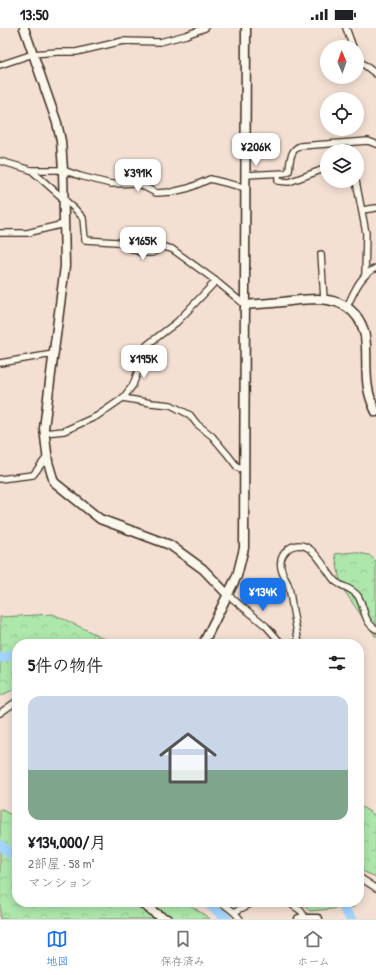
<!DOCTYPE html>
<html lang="ja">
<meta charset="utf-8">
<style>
body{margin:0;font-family:"Patrick Hand","Klee One",sans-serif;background:#f2f2f2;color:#202124;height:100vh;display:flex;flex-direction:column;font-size:15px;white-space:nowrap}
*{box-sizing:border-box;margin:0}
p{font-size:13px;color:#757577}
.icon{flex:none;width:22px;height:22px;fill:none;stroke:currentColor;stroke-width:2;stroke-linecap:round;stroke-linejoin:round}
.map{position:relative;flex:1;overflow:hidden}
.side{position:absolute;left:12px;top:611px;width:352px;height:268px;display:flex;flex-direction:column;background:#fff;border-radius:16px;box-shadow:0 2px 10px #0003}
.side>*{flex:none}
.needle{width:26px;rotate:358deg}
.tools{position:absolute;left:320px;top:12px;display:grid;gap:8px}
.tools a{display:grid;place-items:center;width:44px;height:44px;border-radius:50%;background:#fff;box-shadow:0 2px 10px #0003;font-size:20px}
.price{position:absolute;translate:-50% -34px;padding:0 9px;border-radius:8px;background:#fff;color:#222;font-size:13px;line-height:26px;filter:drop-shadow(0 1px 2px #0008)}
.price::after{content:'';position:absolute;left:50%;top:24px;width:12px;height:9px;margin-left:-6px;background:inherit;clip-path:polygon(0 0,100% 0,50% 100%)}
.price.current{background:#1a73e8;color:#fff}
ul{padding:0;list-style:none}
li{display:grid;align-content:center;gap:8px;height:212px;padding:0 16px}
li span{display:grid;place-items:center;height:124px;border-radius:12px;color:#555}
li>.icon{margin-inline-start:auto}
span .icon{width:72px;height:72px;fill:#fffc;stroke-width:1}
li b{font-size:17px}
h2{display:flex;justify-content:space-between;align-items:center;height:48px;padding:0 16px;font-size:17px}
.status{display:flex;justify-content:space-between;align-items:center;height:28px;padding:0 20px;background:#fff;direction:ltr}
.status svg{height:11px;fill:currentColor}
.dock{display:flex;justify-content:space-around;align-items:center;height:56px;border-top:1px solid #e0e0e0;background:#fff;font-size:11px;color:#757577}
.dock a{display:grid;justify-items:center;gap:2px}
.dock .current{color:#1a73e8}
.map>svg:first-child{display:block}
</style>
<div class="status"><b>13:50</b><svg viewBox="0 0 49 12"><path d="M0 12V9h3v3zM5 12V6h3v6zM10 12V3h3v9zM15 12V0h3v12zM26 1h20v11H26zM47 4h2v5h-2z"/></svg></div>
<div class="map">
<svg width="376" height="891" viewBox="0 0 376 891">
<defs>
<pattern id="forest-crowns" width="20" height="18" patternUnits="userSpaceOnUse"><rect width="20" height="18" fill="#aee7ac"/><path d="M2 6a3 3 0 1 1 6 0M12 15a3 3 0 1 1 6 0" fill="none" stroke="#97c694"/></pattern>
</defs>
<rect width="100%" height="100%" fill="#f4e0d3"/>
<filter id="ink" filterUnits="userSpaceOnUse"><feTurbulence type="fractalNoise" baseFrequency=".025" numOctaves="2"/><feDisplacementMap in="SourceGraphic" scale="8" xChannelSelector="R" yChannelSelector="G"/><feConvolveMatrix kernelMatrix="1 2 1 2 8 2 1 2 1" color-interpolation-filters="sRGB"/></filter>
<g filter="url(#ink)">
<!-- forest -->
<g fill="url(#forest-crowns)" stroke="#748865">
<polygon points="354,524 369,527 376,533 376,609 341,558 335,526"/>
<polygon points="53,586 116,616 17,616 17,660 0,668 0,589"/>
<polygon points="359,777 376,788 376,849 360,842 359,843"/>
<polygon points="0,781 17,790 17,874 186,874 210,891 0,891"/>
<polygon points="300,874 352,874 354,879 310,883"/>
</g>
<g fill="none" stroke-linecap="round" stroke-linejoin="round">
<!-- river -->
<g stroke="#a2d4ff" stroke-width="10">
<polyline points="0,630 17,625"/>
<polyline points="0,817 17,831"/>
<polyline points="205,874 215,881 227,891"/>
<polyline points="340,874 351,891"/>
</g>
<defs>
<g id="street">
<polyline points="346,0 353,19"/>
<polyline points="357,29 358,32 376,46"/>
<polyline points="0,37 33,26 57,24 76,24 123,13 160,14 186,7 205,0"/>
<polyline points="0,133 31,142 75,181 83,190 85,212 117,214 142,225 152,225 164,219 172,221 216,253 245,277"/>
<polyline points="31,142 63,142 80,148 111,156 137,155 156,165 172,164 189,160 210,151 246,160"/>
<polyline points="278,146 278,153 289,154 324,141 327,141"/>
<path d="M 246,147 L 285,145 L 289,143 C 290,133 290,122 300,118 L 368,113 L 376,116"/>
<polyline points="356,153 366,205 365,247"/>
<polyline points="362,182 376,180"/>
<polyline points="0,205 27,205 64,196"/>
<polyline points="321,226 324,271"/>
<path d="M 347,279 C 354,264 360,247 376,240"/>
<polyline points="0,335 53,326"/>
<polyline points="123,370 151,375 171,377 190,387 197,396 212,408 228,427 238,440 244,441"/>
<polyline points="44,405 64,403 97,388 123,370 133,357 147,317 177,294 216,253"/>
<polyline points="0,451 33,447 47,429"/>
<polyline points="228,567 266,598 282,616"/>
<path d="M 299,616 C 297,603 294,590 292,577 C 291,570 290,563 288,556 C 285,550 279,541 281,533 C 281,528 287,521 291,519 C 312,509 324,541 335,553 C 342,559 352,560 358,568 C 365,579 363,594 376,601"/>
<polyline points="0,685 17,673"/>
<polyline points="359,849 376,860"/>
<polyline points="221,874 234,884 240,891"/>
<polyline points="288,874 301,883 306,891"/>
<polyline points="234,884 255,874"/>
</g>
<g id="secondary">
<polyline points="24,0 57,95 61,113 63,142 65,238 44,400 48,434 54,454 100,491 170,517 203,541 228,567"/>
<path d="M 245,277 C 260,276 275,275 290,273 C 299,272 309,271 318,271 C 347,272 365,288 366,318 C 367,343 364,360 376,384"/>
<polyline points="203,616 237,548 244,520 246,0"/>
<path d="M 141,874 C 149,881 157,888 167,891"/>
<polyline points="299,891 318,891"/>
</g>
</defs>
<!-- street casing -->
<use href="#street" stroke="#3b2a1e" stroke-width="8"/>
<!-- secondary casing -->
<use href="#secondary" stroke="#3b2a1e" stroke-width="11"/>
<!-- street -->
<use href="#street" stroke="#fbf7ec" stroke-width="5.5"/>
<!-- secondary -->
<use href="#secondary" stroke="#fbf7ec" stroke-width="8"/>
</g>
</g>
</svg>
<div class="tools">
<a><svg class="needle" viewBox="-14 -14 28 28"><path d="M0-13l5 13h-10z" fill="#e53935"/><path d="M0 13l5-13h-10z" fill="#757577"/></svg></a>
<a><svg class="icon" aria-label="locate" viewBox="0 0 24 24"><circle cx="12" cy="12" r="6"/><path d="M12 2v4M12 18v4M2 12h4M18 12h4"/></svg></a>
<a><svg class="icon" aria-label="layers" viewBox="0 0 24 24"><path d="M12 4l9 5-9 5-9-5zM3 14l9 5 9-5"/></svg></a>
</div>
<b class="price" style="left:256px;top:139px">¥206K</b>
<b class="price" style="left:138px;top:165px">¥391K</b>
<b class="price" style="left:143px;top:233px">¥165K</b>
<b class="price" style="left:144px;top:351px">¥195K</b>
<b class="price current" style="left:263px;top:584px">¥134K</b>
<section class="side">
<h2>5件の物件<svg class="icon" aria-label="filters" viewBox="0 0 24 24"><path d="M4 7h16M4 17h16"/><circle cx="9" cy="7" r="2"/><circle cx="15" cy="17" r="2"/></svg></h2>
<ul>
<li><span style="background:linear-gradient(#c9d6e8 60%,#7fa58c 0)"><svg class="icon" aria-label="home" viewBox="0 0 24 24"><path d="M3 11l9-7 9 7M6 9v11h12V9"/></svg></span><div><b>¥134,000/月</b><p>2部屋 · 58 m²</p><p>マンション</p></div></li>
</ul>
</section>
</div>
<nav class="dock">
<a class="current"><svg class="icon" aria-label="map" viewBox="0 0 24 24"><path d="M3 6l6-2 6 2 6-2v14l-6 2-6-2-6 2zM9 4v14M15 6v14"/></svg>地図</a>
<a><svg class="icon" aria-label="saved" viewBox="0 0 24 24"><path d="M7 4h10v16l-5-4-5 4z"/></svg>保存済み</a>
<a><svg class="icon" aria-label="home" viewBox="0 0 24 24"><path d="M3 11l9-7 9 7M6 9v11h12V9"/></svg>ホーム</a>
</nav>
